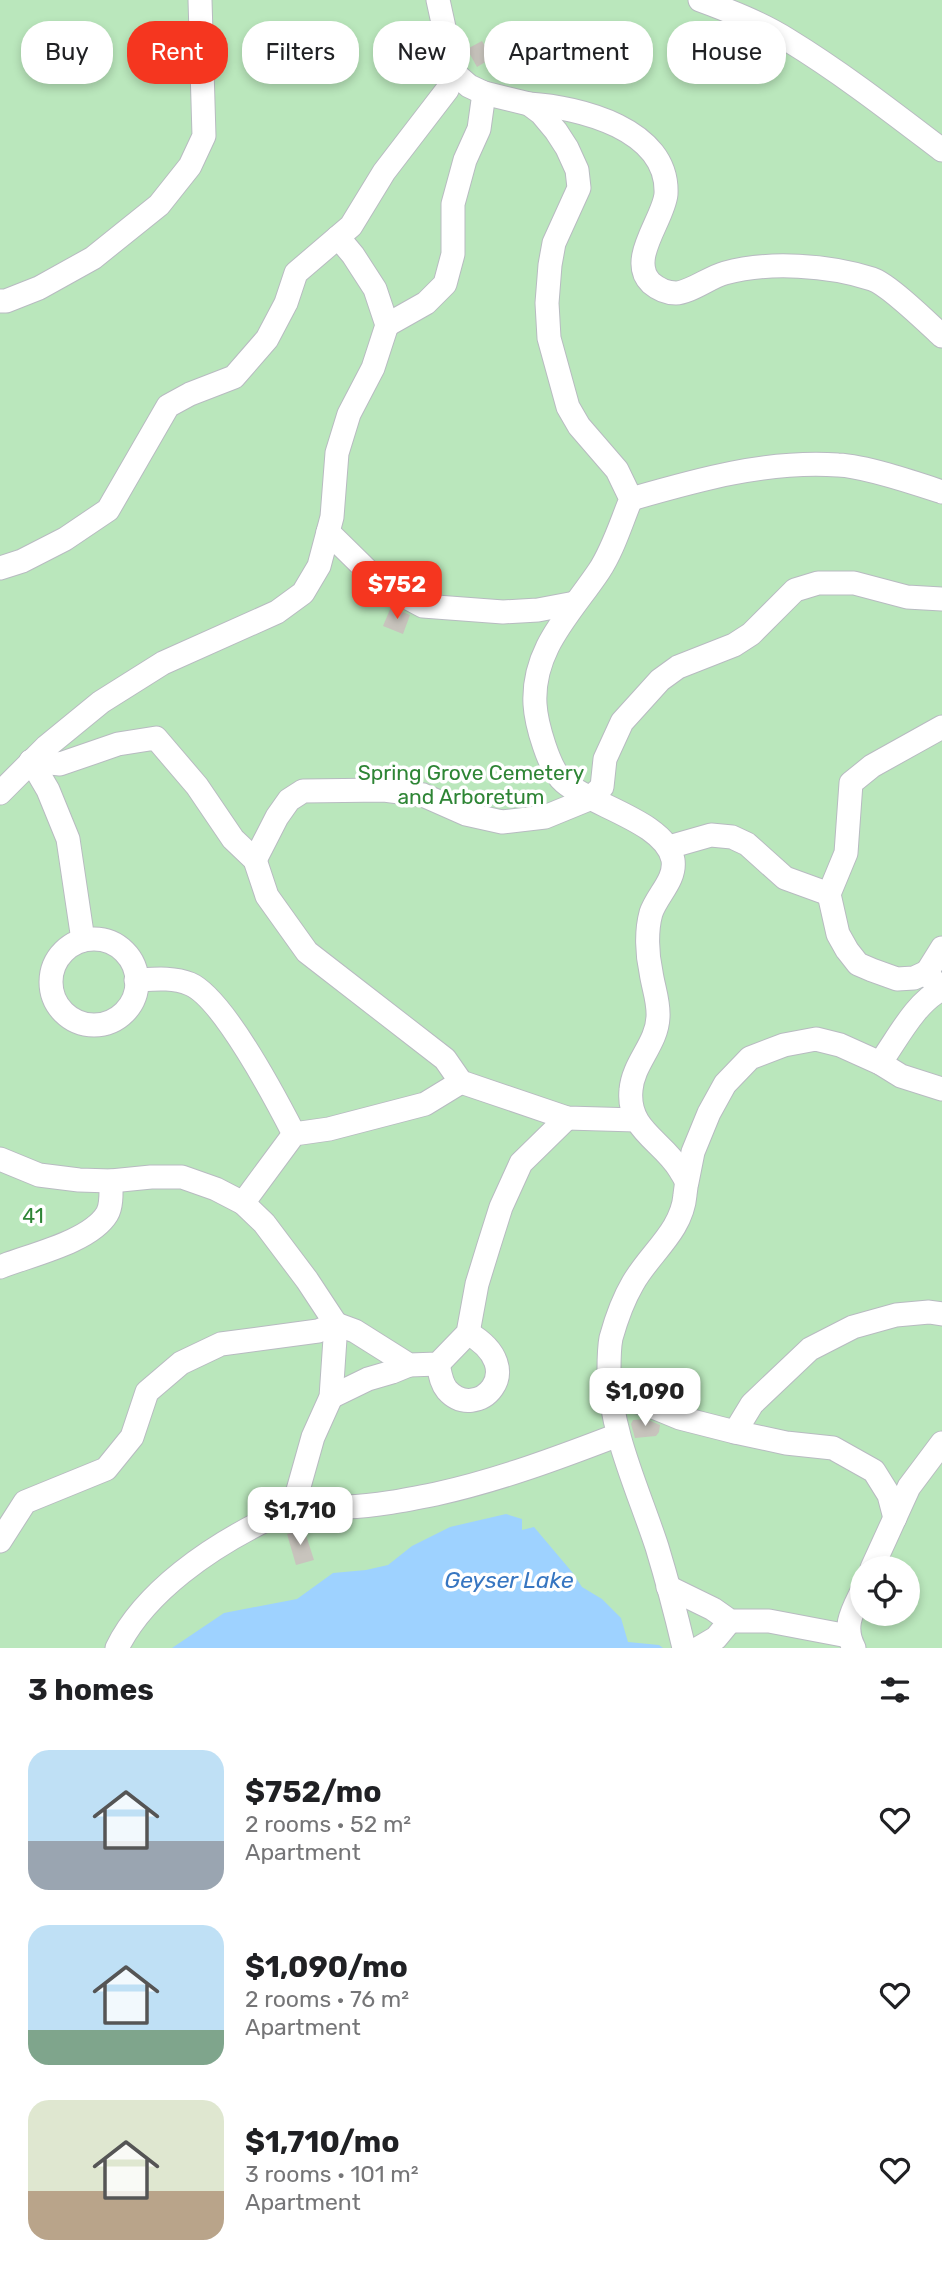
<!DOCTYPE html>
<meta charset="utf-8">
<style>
body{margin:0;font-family:Rubik,sans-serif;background:#f2f2f2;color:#202124;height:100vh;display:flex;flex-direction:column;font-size:26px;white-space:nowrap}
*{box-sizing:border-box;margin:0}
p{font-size:23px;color:#757577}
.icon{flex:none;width:38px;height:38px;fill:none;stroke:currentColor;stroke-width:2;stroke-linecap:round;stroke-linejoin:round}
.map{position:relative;height:1648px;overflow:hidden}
.side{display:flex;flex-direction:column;background:#fff;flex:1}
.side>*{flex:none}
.guide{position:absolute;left:21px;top:21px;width:901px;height:63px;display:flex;gap:14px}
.buttons{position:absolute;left:850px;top:1556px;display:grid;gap:14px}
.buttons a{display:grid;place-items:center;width:70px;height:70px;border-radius:50%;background:#fff;box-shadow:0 4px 10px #0003;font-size:35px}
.price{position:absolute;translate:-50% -60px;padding:0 16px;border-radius:14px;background:#fff;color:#222;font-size:23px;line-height:46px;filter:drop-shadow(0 2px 4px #0008)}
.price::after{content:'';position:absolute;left:50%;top:42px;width:21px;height:16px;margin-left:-10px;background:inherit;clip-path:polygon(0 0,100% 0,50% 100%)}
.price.current{background:#f5361f;color:#fff}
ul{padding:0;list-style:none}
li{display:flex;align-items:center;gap:21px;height:175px;padding:0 28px}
li span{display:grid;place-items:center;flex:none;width:196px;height:140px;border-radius:21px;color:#555}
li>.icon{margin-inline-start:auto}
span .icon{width:84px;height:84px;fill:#fffc;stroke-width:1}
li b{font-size:30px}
h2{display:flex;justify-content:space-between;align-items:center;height:84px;padding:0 28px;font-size:30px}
.tag{padding:0 24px;border-radius:28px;background:#fff;box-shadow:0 4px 10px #0003;font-size:24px;line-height:63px}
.tag.current{background:#f5361f;color:#fff}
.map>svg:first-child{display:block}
</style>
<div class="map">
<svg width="942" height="1648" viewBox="0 0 942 1648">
<rect width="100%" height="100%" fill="#edebe0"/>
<!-- green -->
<path fill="#bae7bc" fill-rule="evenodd" d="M 0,0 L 942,0 L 942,1648 L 0,1648 ZM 863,1568 L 908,1568 L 908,1614 L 863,1614 Z"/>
<!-- water -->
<polygon fill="#9ed2ff" points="506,1514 522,1519 522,1530 534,1527 572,1572 582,1587 602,1599 621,1618 628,1642 659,1645 663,1648 172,1648 224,1613 297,1599 333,1573 366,1570 388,1565 412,1546 450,1527"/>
<!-- building -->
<g fill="#c8c4bd">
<polygon points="482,41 492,58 477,67 467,49"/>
<polygon points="391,607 410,615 403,634 383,626"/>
<polygon points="646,1419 660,1425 659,1432 656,1436 635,1438 631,1424 633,1420"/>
<polygon points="304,1529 314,1560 296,1565 287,1534"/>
</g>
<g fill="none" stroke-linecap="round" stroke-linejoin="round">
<defs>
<g id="minor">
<path d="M 438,0 L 454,73 L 469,86 L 484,93 L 529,104 L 541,113 L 556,131 L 567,148 L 577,170 L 579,188 L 554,243 L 550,265 L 547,303 L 549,338 L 568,407 L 579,426 L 617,470 L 631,499 C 621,523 613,550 599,571 C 571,613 532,649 535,704 C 536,723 549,770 564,782 C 592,806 666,822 673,860 C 676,880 657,895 651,913 C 646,931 647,954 651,972 C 653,987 659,1001 658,1017 C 657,1044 633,1063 631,1090 C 627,1130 662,1140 680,1170 C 682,1174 685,1177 686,1182 C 687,1183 685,1193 685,1195 C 682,1231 650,1253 633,1283 C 623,1300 616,1320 611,1338 C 609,1348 609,1360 609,1371 C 610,1432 638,1489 657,1547 C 667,1580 676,1614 684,1648"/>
<path d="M 700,0 C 730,11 761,23 788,40 C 842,73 892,112 942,150"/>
<path d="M 529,104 C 579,107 669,129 666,194 C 664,219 627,260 651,283 C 658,289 667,293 676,293 C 689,293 710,277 725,273 C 768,261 829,265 872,279 C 888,284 928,323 942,336"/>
<polyline points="0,301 6,301 39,288 93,258 159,205 190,166 204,136 200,0"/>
<polyline points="387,325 426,303 445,284 453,254 453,204 465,160 479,129 484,93"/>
<path d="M 631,499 C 697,480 767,460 838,465 C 865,466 915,483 942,492"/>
<polyline points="328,532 380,583 423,606 503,612 538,610 575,603"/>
<polyline points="0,568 22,561 65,539 108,510 168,406 190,394 234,377 267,339 286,303 296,273 351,226 384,172 447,90 454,73"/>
<polyline points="31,761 60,764 118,744 156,738 197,786 233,839 255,860 267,896 307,952 445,1059 461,1082 567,1118 636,1120"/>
<polyline points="31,761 48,790 68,839 83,940"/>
<polyline points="0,793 46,747 101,702 163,663 277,612 303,593 319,566 332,517 337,453 349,414 373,368 387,325 375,289 353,255 338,237"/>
<polyline points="669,847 711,835 732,837 747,844 785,878 829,894"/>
<polyline points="255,860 277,817 289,800 303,791 384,790 423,795 466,814 502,822 545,817 589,799 602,787 605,759 622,722 660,680 678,667 734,645 751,634 795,590 818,583 854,583 907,597 942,599"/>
<circle cx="94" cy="982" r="43"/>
<polyline points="927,972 942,948"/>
<path d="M 136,980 C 155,979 173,977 190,984 C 223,998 276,1099 294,1134"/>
<polyline points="939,989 927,972 914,978 897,979 872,970 858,964 847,950 838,934 829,894 846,853 851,783 872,766 942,727"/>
<path d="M 880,1063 C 898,1038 915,1003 942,989"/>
<polyline points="0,1159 39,1175 79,1180 111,1181 151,1177 182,1177 216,1189 243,1203 264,1223 307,1280 336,1324 331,1397 313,1437 293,1508"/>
<polyline points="687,1182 693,1152 709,1113 725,1084 750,1058 784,1045 816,1039 840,1045 880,1063 901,1076 942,1089"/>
<polyline points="243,1203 294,1134 329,1129 425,1104 461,1082"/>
<path d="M 0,1267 C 30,1255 90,1242 107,1214 C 112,1206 111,1191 111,1181"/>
<path d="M 438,1364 C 440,1373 441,1383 447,1390 C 476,1423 532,1370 468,1333"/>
<polyline points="610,1395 646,1404 680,1418 735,1432 786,1443 833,1448 874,1471 889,1495 895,1518"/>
<polyline points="331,1397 368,1379 392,1372 409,1365"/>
<polyline points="735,1432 752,1404 810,1349 853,1327 896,1315 929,1312 942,1314"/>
<polyline points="0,1541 25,1502 106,1469 132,1437 147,1392 181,1363 221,1344 318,1331 336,1324 355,1331 409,1365 438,1364 468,1333 477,1284 489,1245 501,1207 521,1163 567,1118"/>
<polyline points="872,1568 909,1487 942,1443"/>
<polyline points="668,1587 713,1609 730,1621 769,1621 848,1636"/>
<path d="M 117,1648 C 145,1591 212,1546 268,1519 C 276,1516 285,1510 293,1508 C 309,1504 329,1508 346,1507 C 376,1506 406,1500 436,1494 C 499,1480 558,1458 618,1435"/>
<polyline points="699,1648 716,1638 730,1621"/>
<path d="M 854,1648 C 842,1626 853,1610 863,1589"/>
</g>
</defs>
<!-- minor casing -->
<use href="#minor" stroke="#b8bbc1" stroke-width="25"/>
<!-- minor -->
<use href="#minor" stroke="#fff" stroke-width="23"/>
</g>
<g text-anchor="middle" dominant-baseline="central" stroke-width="7" stroke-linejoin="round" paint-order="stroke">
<!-- park labels -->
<g font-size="21" fill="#2e8535" stroke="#fff">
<text x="471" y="772">Spring Grove Cemetery<tspan x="471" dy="24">and Arboretum</tspan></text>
<text x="33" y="1215">41</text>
</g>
<!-- water labels -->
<g font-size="23" font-style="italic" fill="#3776c1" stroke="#fff">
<text x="509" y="1580">Geyser Lake</text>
</g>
</g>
</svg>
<div class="buttons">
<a><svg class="icon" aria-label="locate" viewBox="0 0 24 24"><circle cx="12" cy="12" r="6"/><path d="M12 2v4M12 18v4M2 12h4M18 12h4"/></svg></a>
</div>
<b class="price current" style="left:397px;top:621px">$752</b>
<b class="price" style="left:645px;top:1428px">$1,090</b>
<b class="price" style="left:300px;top:1547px">$1,710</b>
<div class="guide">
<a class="tag">Buy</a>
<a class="tag current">Rent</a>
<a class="tag">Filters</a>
<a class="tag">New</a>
<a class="tag">Apartment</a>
<a class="tag">House</a>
</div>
</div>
<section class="side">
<h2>3 homes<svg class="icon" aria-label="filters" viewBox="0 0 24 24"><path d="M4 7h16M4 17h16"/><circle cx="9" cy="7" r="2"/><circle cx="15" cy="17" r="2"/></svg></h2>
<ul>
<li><span style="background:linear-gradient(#bfe0f5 65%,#9aa5b1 0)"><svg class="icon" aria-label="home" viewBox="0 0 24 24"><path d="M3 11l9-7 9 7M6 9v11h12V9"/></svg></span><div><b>$752/mo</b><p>2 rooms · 52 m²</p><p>Apartment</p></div><svg class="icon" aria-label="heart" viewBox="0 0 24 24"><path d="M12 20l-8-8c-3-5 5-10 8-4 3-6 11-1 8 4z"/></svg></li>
<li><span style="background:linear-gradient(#bfe0f5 75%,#7fa58c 0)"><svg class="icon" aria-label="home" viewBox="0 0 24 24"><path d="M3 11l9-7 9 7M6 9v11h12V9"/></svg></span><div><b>$1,090/mo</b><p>2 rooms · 76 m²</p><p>Apartment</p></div><svg class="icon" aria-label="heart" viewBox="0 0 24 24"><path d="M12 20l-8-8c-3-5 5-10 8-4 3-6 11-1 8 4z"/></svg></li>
<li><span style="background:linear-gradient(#dfe7d0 65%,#b9a48a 0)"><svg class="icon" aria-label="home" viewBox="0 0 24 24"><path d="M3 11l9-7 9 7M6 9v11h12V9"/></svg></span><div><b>$1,710/mo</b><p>3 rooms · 101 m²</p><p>Apartment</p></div><svg class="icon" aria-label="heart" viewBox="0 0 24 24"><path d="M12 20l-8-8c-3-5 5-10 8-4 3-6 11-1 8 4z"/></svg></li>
</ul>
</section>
